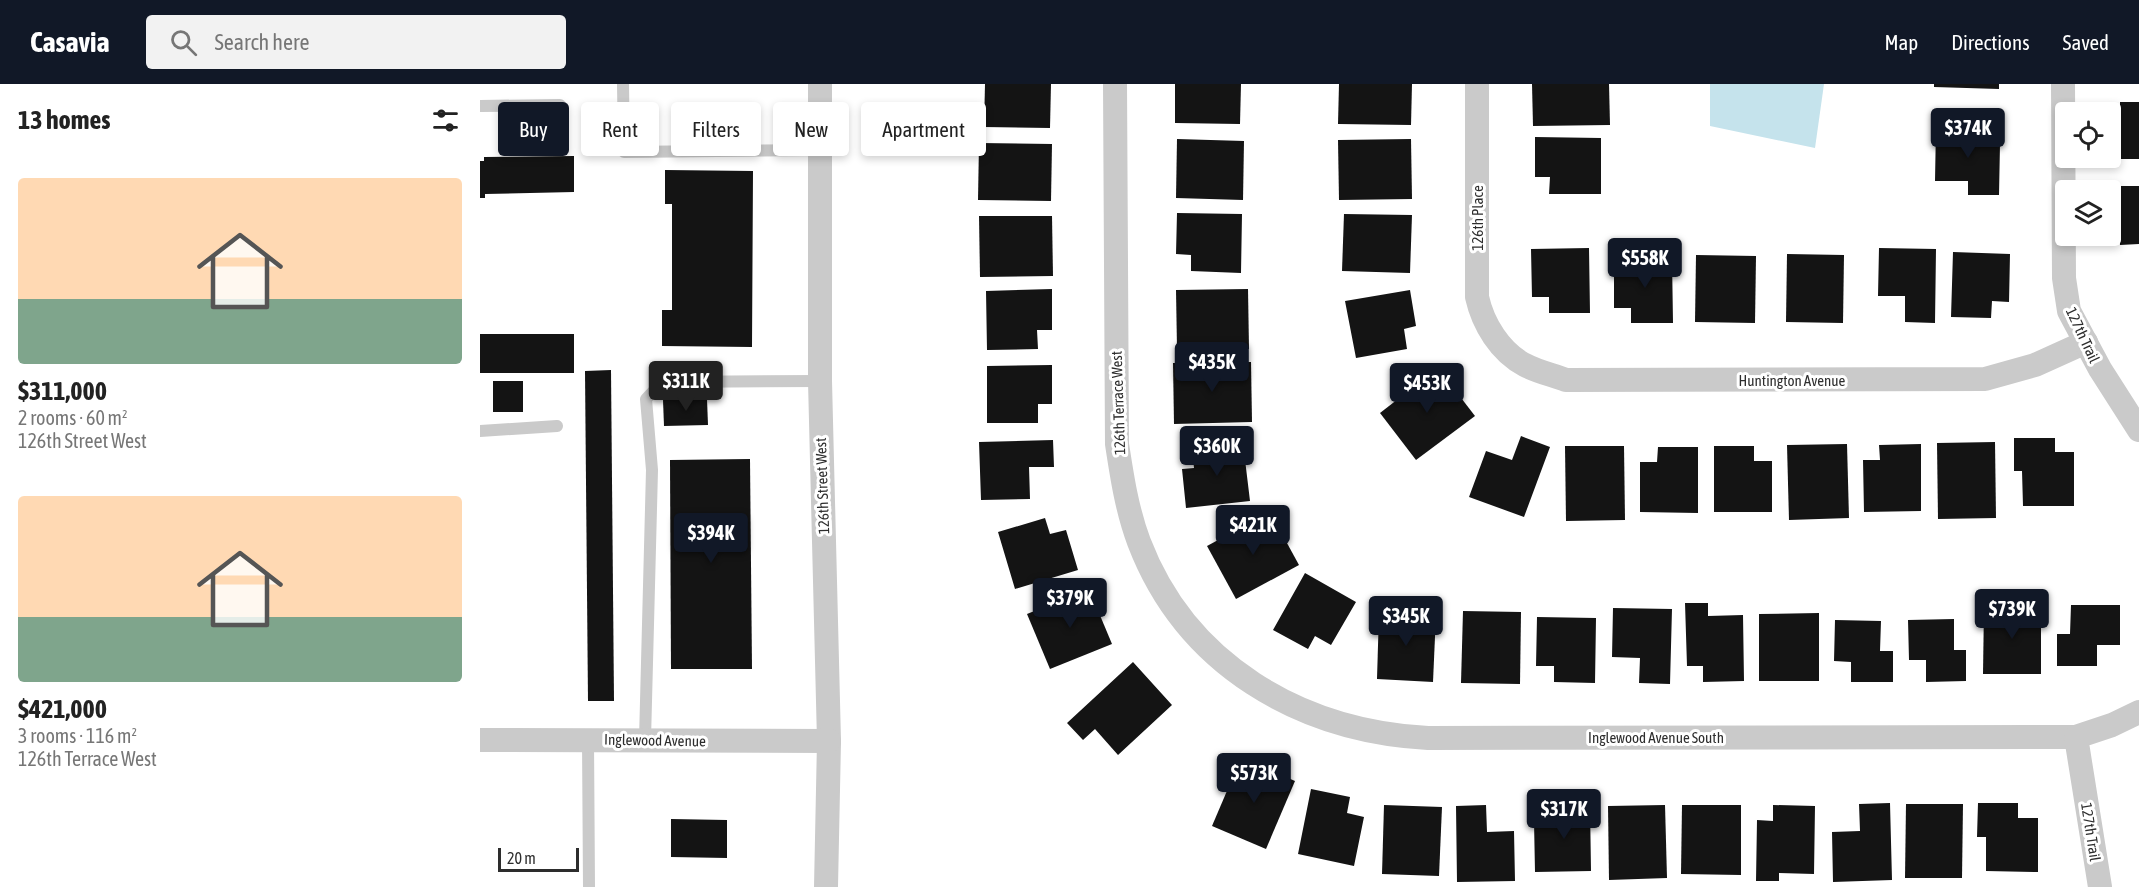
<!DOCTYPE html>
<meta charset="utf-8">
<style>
body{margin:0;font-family:"Asap Condensed",sans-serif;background:#f2f2f2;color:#222;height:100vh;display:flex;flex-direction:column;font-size:22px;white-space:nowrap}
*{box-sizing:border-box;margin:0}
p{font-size:20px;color:#767676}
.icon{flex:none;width:33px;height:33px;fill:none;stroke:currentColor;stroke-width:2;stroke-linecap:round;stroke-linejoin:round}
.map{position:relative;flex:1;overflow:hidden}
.drawer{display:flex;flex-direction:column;background:#fff;width:480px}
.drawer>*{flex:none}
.guide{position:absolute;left:18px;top:18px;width:570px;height:54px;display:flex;gap:12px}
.controls{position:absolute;left:1575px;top:18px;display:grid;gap:12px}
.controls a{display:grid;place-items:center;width:66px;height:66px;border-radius:6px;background:#fff;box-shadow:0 3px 9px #0003;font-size:30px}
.scale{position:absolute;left:18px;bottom:15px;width:81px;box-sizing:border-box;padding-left:6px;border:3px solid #2d2d2d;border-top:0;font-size:16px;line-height:21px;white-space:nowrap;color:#2d2d2d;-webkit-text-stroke:4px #fff;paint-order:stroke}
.price{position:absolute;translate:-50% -51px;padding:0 14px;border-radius:6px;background:#111827;color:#fff;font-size:20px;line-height:39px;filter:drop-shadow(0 2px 3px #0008)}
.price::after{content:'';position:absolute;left:50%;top:36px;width:18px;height:14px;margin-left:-9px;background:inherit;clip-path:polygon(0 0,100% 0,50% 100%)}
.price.on{background:#222;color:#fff}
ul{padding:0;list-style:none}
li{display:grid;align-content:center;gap:12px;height:318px;padding:0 18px}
li span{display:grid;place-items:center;height:186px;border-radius:6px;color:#555}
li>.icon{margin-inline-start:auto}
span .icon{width:108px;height:108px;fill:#fffc;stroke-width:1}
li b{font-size:26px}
h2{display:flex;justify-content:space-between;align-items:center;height:72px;padding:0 18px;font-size:26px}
.pill{padding:0 21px;border-radius:6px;background:#fff;box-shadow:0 3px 9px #0003;font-size:21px;line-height:54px}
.pill.on{background:#111827;color:#fff}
header{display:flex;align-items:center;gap:36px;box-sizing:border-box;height:84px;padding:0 30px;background:#111827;color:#fff}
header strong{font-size:28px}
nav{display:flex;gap:33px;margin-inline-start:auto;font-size:21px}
.search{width:420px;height:54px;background:#f2f2f2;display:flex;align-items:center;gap:15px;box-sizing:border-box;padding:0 21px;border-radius:6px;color:#767676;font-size:22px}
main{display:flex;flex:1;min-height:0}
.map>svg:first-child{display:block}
</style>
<header>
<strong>Casavia</strong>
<div class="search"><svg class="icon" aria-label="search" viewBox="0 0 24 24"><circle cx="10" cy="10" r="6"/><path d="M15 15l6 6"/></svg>Search here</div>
<nav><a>Map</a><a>Directions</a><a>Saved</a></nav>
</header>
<main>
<section class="drawer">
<h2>13 homes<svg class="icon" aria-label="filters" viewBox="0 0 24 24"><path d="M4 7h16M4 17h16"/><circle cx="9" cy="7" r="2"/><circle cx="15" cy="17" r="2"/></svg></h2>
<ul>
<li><span style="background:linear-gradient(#ffd9b3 65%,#7fa58c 0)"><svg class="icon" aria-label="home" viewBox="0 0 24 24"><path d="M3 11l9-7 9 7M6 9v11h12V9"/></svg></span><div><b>$311,000</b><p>2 rooms · 60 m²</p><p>126th Street West</p></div></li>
<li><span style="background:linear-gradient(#ffd9b3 65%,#7fa58c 0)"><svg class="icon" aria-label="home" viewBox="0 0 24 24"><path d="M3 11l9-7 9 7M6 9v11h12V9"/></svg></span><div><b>$421,000</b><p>3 rooms · 116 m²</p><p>126th Terrace West</p></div></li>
</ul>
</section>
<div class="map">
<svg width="1659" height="803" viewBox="0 0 1659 803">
<rect width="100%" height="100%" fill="#fff"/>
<!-- water -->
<polygon fill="#c5e3ec" points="1230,0 1344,0 1335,64 1230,42"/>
<!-- building -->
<g fill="#141414">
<polygon points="505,0 571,0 570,44 504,43"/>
<polygon points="695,0 761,0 760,40 695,39"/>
<polygon points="859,0 932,0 931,41 858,40"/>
<polygon points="1052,0 1129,0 1130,41 1053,42"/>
<polygon points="1454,0 1519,0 1519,5 1454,3"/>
<rect x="1640" y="18" width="19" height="57"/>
<polygon points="1456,42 1505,42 1505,60 1520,60 1519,111 1488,111 1488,97 1455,97"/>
<polygon points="1055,53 1121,54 1121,110 1069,110 1070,93 1055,93"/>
<polygon points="697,55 764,57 763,116 696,114"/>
<polygon points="931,55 932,115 859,116 858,56"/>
<polygon points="499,59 572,60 571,117 498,116"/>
<polygon points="94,72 94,108 5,110 5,114 0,114 0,77 4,77 4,73"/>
<polygon points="185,86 273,87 272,263 182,262 182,226 192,226 192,120 185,120"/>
<polygon points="1640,102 1659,102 1659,160 1640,161"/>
<polygon points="697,129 762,130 761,189 711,187 711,171 696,170"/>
<polygon points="864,130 932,131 930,189 862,187"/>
<polygon points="499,132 572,132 573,192 500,193"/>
<polygon points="1109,164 1110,229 1069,229 1069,213 1052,213 1051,165"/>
<polygon points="1399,164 1456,165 1455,239 1425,238 1425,212 1398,212"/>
<polygon points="1473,168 1530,170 1529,218 1512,217 1511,234 1471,233"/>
<polygon points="1307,170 1364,171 1363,239 1306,238"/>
<polygon points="1216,171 1276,172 1275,239 1215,238"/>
<polygon points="1192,174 1193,239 1151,239 1151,224 1134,224 1134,175"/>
<polygon points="572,205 572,246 557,246 558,265 507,266 506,207"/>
<polygon points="768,205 769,265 697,265 696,206"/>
<polygon points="930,206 936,242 924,245 927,265 876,274 865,217"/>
<rect x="0" y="250" width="94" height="39"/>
<polygon points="771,278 772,338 694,340 693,279"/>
<polygon points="572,281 572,320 558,320 558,339 507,339 507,282"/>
<polygon points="958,284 995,332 936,376 900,329"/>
<polygon points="131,286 134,617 108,617 105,287"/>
<rect x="13" y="297" width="30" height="31"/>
<polygon points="227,315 228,341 184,342 183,316"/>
<polygon points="1041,352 1070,363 1044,433 989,413 1006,367 1032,376"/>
<polygon points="1534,354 1575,354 1575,368 1594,368 1594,422 1543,422 1542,387 1534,387"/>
<polygon points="573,356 574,383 549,383 550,415 501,416 499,358"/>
<polygon points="1515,358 1516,434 1458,435 1457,359"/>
<polygon points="763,359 770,417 706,424 702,385 714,384 712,365"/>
<polygon points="1367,360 1369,434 1309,436 1307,361"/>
<polygon points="1441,360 1441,427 1384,428 1383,376 1400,376 1399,361"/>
<polygon points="1085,362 1144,362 1145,436 1086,437"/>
<polygon points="1234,362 1274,362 1274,377 1292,377 1292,428 1234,428"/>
<polygon points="1178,363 1218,363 1218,429 1160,428 1160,378 1177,378"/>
<polygon points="270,375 272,585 191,585 190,376"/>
<polygon points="790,428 819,481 756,515 727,462"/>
<polygon points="565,434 570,450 586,446 598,486 535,505 518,448"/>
<polygon points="825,489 876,518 851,561 835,552 828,565 793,546"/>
<polygon points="609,505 632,560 570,585 547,530"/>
<polygon points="1205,519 1228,519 1228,532 1263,531 1264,597 1223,598 1223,582 1207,582"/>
<polygon points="1591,521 1640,521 1640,561 1617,561 1617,582 1577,582 1577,550 1590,550"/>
<polygon points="1504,522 1561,523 1561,590 1503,590"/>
<polygon points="1133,524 1192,525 1190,600 1159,599 1160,574 1132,573"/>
<polygon points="983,527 1041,528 1040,600 981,599"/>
<polygon points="899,528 956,530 953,598 897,595"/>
<polygon points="1339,529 1339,597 1279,597 1279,530"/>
<polygon points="1057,533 1116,534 1115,599 1074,598 1074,582 1056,582"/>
<polygon points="1474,535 1474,566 1486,566 1486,597 1446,598 1446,576 1429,576 1428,536"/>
<polygon points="1355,536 1401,537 1400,567 1413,567 1413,598 1371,598 1371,578 1354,577"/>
<polygon points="653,578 692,621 638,671 615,645 603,656 587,639"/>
<polygon points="761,674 815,697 786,765 732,742"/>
<polygon points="831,705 870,713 867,729 884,733 874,782 818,770"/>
<polygon points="1410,719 1412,796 1353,798 1352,748 1380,747 1379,720"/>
<polygon points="1498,719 1538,719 1538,734 1558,734 1558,788 1506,787 1506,753 1497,753"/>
<polygon points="1426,720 1483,720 1482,794 1425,794"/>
<polygon points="904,721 962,723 959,792 902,790"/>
<polygon points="1006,721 1007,748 1034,747 1035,797 977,798 976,722"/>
<polygon points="1110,721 1111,787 1055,788 1054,737 1071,736 1071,722"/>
<polygon points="1185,721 1187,794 1129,796 1128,722"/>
<polygon points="1202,721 1261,721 1261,791 1201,790"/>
<polygon points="1293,721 1335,722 1334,790 1299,789 1299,797 1276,797 1277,736 1293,737"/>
<polygon points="191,735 247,736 247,774 191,773"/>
</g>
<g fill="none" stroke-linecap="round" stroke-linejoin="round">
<!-- service -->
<g stroke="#cacaca" stroke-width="12">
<polyline points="143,0 144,68 340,66"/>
<polyline points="0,22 80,21"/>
<polyline points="0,347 77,342"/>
<polyline points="108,656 109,803"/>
<polyline points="165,656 172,386 166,315 182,298 340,297"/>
</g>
<!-- minor -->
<g stroke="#cacaca" stroke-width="24">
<polyline points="340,0 340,297 349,657 346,803"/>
<path d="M 635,0 L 637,360 C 642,393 647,426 659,458 C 706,581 820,647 948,654 L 1596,653"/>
<path d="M 997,0 L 997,213 C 1003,240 1020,268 1045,281 C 1058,288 1073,291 1086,296 L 1505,295 L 1555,281 L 1606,258"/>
<polyline points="1583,0 1584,194 1589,227 1620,285 1659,346"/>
<polyline points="0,656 349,657"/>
<polyline points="1620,803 1596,653 1632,641 1659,628"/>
</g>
</g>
<g text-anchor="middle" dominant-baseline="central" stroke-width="6" stroke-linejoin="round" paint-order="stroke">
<!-- street labels -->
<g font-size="15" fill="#2d2d2d" stroke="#fff">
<text transform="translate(997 134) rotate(-90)">126th Place</text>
<text transform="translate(1603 251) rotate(65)">127th Trail</text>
<text x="1312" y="296">Huntington Avenue</text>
<text transform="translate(638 319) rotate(-92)">126th Terrace West</text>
<text transform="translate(342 402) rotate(-92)">126th Street West</text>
<text x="1176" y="653">Inglewood Avenue South</text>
<text transform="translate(175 656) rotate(1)">Inglewood Avenue</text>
<text transform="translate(1611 748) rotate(81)">127th Trail</text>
</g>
</g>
</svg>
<div class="controls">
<a><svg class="icon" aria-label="locate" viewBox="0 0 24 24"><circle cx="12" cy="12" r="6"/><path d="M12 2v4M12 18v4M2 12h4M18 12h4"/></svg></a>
<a><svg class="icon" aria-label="layers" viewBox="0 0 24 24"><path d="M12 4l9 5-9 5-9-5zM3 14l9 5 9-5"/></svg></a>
</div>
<div class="scale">20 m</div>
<b class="price" style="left:1488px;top:75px">$374K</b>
<b class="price" style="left:1165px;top:205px">$558K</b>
<b class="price" style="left:732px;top:309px">$435K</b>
<b class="price on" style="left:206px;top:328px">$311K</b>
<b class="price" style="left:947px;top:330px">$453K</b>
<b class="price" style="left:737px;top:393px">$360K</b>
<b class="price" style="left:773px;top:472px">$421K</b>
<b class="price" style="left:231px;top:480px">$394K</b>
<b class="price" style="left:590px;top:545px">$379K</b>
<b class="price" style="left:1532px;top:556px">$739K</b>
<b class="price" style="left:926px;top:563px">$345K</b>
<b class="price" style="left:774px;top:720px">$573K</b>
<b class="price" style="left:1084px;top:756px">$317K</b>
<div class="guide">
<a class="pill on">Buy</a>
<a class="pill">Rent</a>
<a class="pill">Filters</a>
<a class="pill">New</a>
<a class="pill">Apartment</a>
</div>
</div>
</main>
